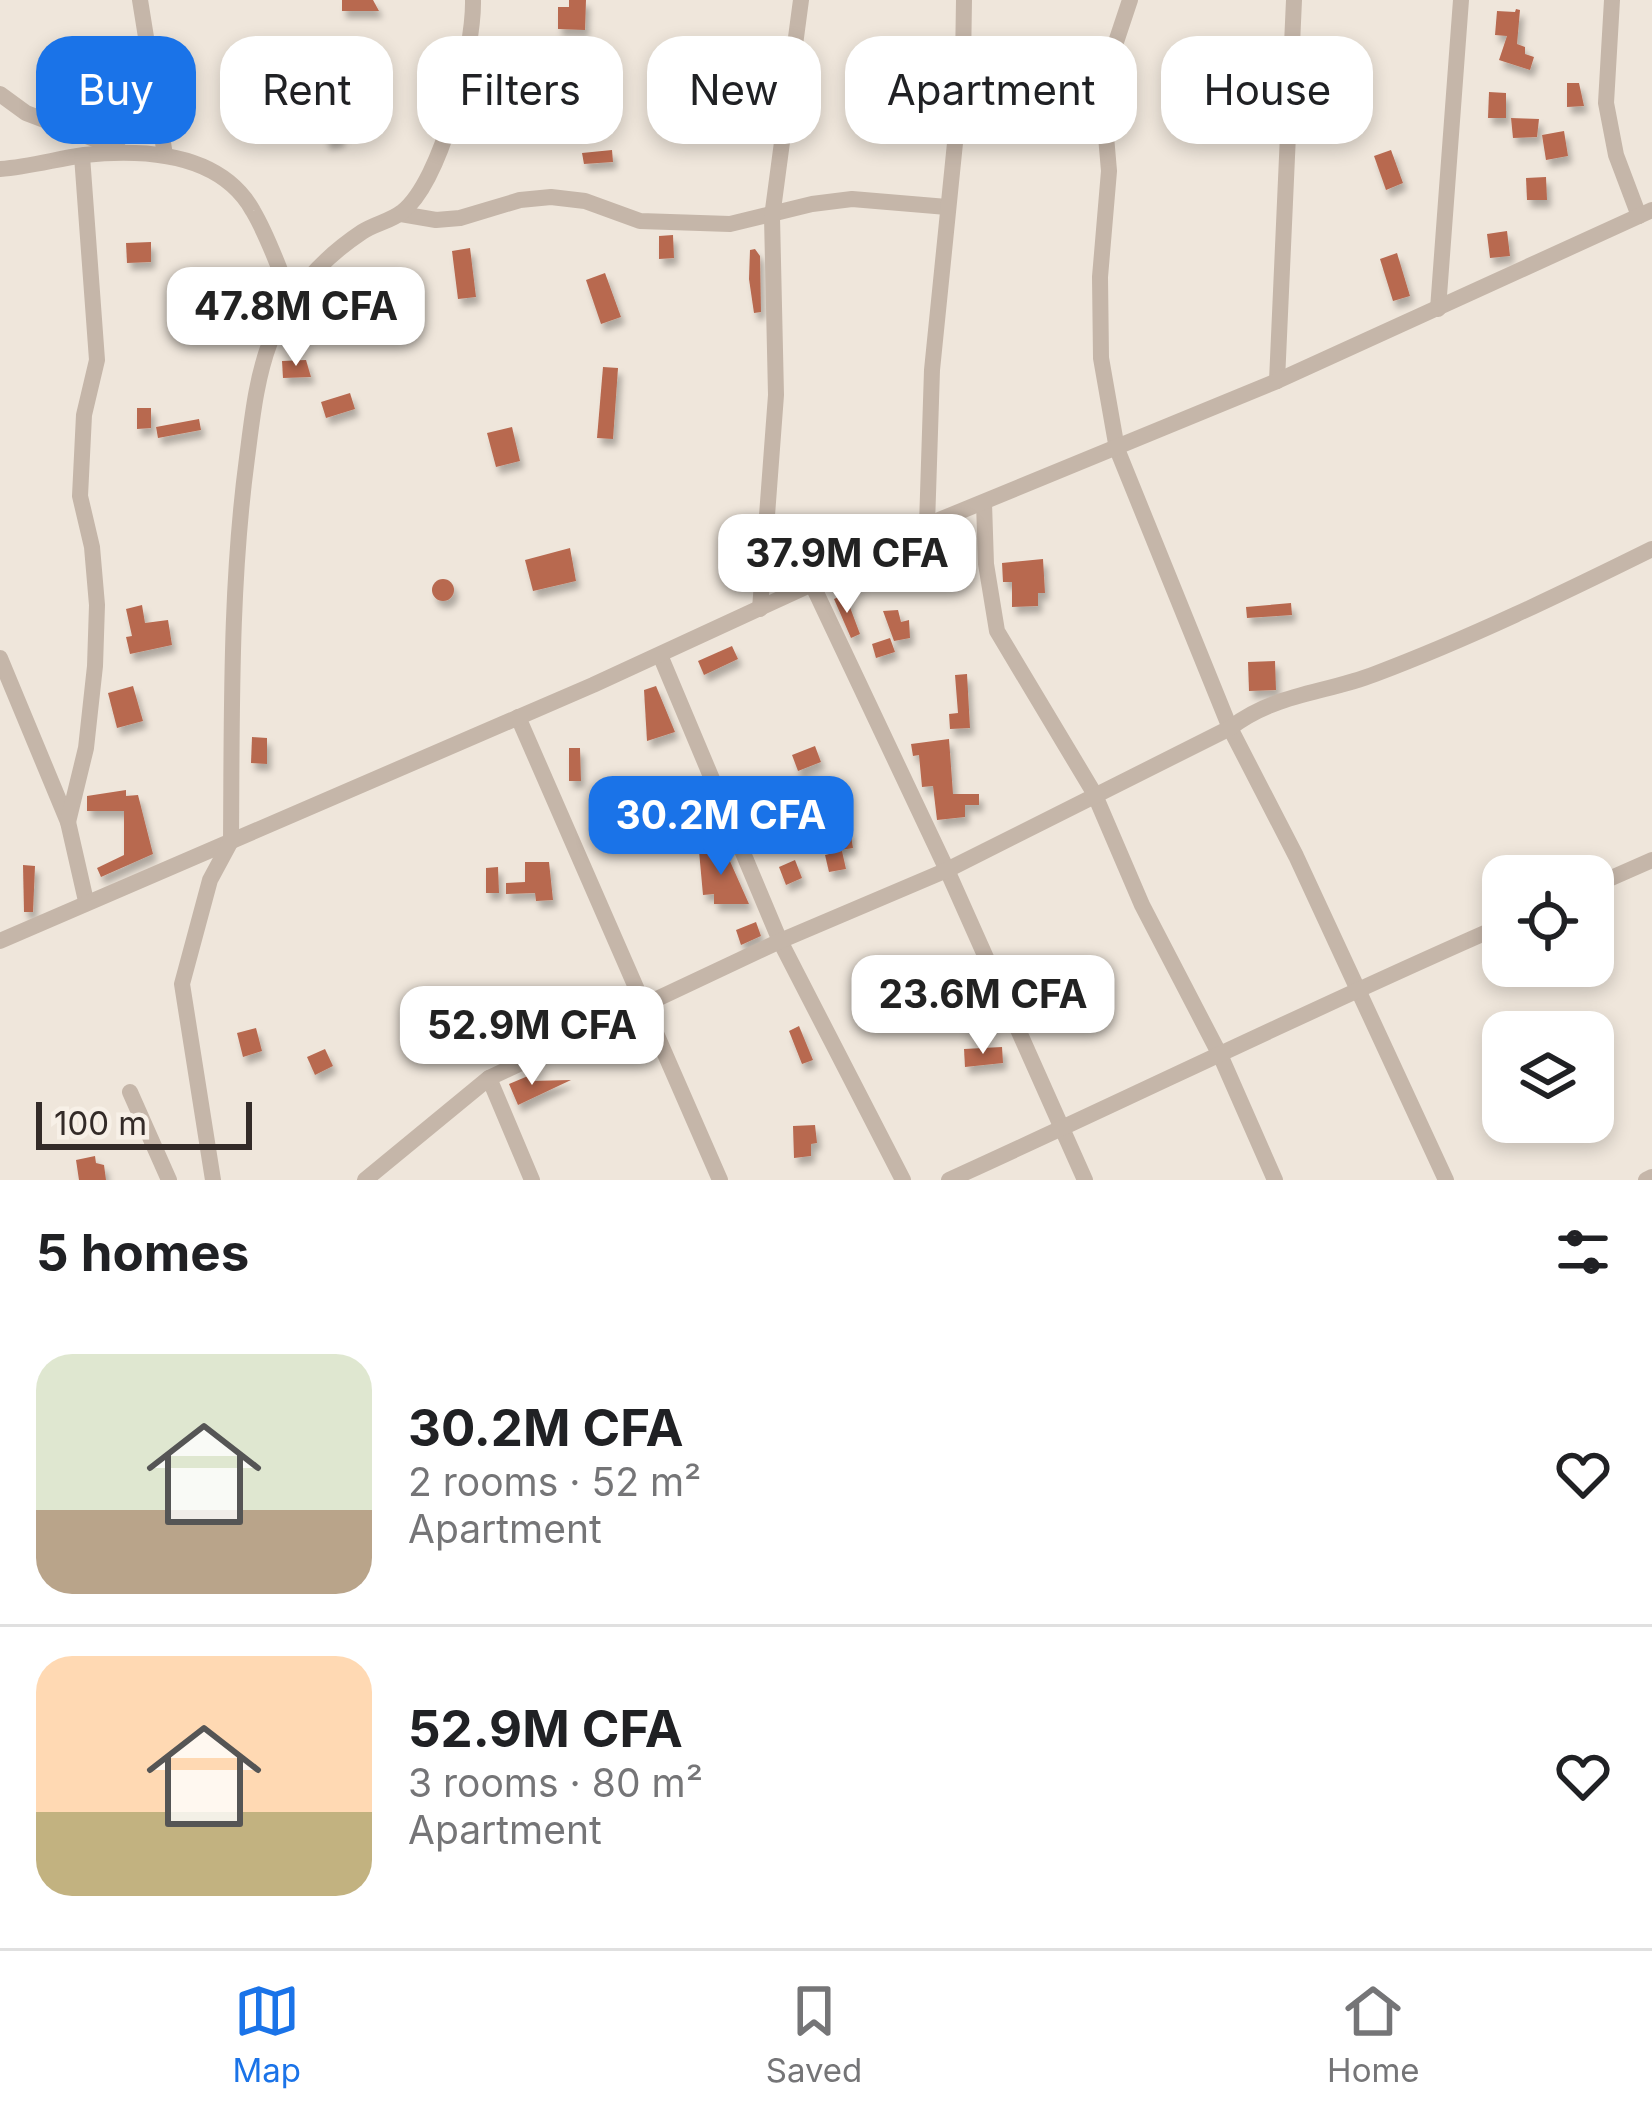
<!DOCTYPE html>
<meta charset="utf-8">
<style>
body{margin:0;font-family:Inter,sans-serif;background:#f2f2f2;color:#202124;height:100vh;display:flex;flex-direction:column;font-size:45px;white-space:nowrap}
*{box-sizing:border-box;margin:0}
p{font-size:39px;color:#757577}
.icon{flex:none;width:66px;height:66px;fill:none;stroke:currentColor;stroke-width:2;stroke-linecap:round;stroke-linejoin:round}
.map{position:relative;height:1180px;overflow:hidden}
.drawer{display:flex;flex-direction:column;background:#fff;flex:1}
.drawer>*{flex:none}
.banner{position:absolute;left:36px;top:36px;width:1581px;height:108px;display:flex;gap:24px}
.controls{position:absolute;left:1482px;top:855px;display:grid;gap:24px}
.controls a{display:grid;place-items:center;width:132px;height:132px;border-radius:24px;background:#fff;box-shadow:0 6px 18px #0003;font-size:60px}
.scale{position:absolute;left:36px;bottom:30px;width:216px;box-sizing:border-box;padding-left:12px;border:6px solid #332b28;border-top:0;font-size:33px;line-height:42px;white-space:nowrap;color:#332b28;-webkit-text-stroke:9px #f7f0e7;paint-order:stroke}
.price{position:absolute;translate:-50% -102px;padding:0 27px;border-radius:24px;background:#fff;color:#222;font-size:39px;line-height:78px;filter:drop-shadow(0 3px 6px #0008)}
.price::after{content:'';position:absolute;left:50%;top:72px;width:36px;height:27px;margin-left:-18px;background:inherit;clip-path:polygon(0 0,100% 0,50% 100%)}
.price.active{background:#1a73e8;color:#fff}
ul{padding:0;list-style:none}
li{display:flex;align-items:center;gap:36px;height:300px;padding:0 36px}
li+li{border-top:3px solid #e0e0e0}
li span{display:grid;place-items:center;flex:none;width:336px;height:240px;border-radius:36px;color:#555}
li>.icon{margin-inline-start:auto}
span .icon{width:144px;height:144px;fill:#fffc;stroke-width:1}
li b{font-size:51px}
h2{display:flex;justify-content:space-between;align-items:center;height:144px;padding:0 36px;font-size:51px}
.pill{padding:0 42px;border-radius:36px;background:#fff;box-shadow:0 6px 18px #0003;font-size:42px;line-height:108px}
.pill.active{background:#1a73e8;color:#fff}
.menu{display:flex;justify-content:space-around;align-items:center;height:168px;border-top:3px solid #e0e0e0;background:#fff;font-size:33px;color:#757577}
.menu a{display:grid;justify-items:center;gap:6px}
.menu .active{color:#1a73e8}
.map>svg:first-child{display:block}
</style>
<div class="map">
<svg width="1652" height="1180" viewBox="0 0 1652 1180">
<defs>
<filter id="shadow"><feDropShadow dx="4" dy="7" stdDeviation="3" flood-color="#0004"/></filter>
</defs>
<rect width="100%" height="100%" fill="#efe6db"/>
<!-- building -->
<g fill="#b86950" filter="url(#shadow)">
<polygon points="342,0 373,0 379,11 342,11"/>
<polygon points="569,0 586,0 585,30 558,29 558,7 569,7"/>
<polygon points="1516,9 1520,10 1517,44 1525,47 1525,54 1534,57 1530,70 1499,60 1507,36 1495,35 1497,11 1515,12"/>
<polygon points="330,61 341,140 326,143 316,87 323,85 319,63"/>
<polygon points="739,74 741,86 711,89 710,77"/>
<polygon points="1567,83 1579,83 1584,106 1567,107"/>
<polygon points="1489,92 1506,93 1506,118 1488,118"/>
<polygon points="1511,118 1539,119 1537,137 1513,138"/>
<polygon points="1564,131 1568,156 1546,160 1542,135"/>
<polygon points="612,150 613,162 584,164 582,153"/>
<polygon points="1391,150 1403,183 1386,190 1374,156"/>
<polygon points="1546,177 1547,200 1527,200 1526,178"/>
<polygon points="1507,231 1510,256 1490,258 1487,234"/>
<polygon points="673,235 674,258 659,259 659,236"/>
<polygon points="151,242 151,262 127,263 126,243"/>
<polygon points="470,248 476,297 458,299 452,251"/>
<polygon points="755,249 760,256 761,312 754,313 749,279 750,250"/>
<polygon points="1397,253 1410,296 1393,301 1380,259"/>
<polygon points="605,273 621,317 601,324 586,280"/>
<polygon points="306,360 311,377 283,378 282,361"/>
<polygon points="603,367 618,368 613,439 597,438"/>
<polygon points="350,393 355,409 326,418 321,402"/>
<polygon points="137,408 151,408 151,428 137,429"/>
<polygon points="199,419 201,430 158,438 156,427"/>
<polygon points="512,427 520,461 496,467 487,433"/>
<polygon points="570,548 576,581 533,591 525,560"/>
<polygon points="1043,559 1045,593 1038,593 1038,606 1012,607 1012,582 1003,582 1002,563"/>
<circle cx="443" cy="590" r="11"/>
<polygon points="845,594 860,634 851,638 834,599"/>
<polygon points="1291,603 1292,615 1247,618 1246,607"/>
<polygon points="142,605 145,623 168,620 172,645 130,654 126,637 132,636 126,609"/>
<polygon points="898,610 901,622 909,620 910,638 894,641 883,611"/>
<polygon points="890,638 895,652 876,658 872,644"/>
<polygon points="732,646 738,659 704,675 698,661"/>
<polygon points="1275,661 1276,690 1249,691 1248,662"/>
<polygon points="967,674 970,728 950,729 949,714 958,713 955,675"/>
<polygon points="133,686 143,721 117,728 108,693"/>
<polygon points="656,686 675,732 647,741 644,690"/>
<polygon points="252,737 267,738 267,764 251,763"/>
<polygon points="949,739 953,794 979,794 979,805 965,805 965,817 937,820 933,786 922,787 919,755 913,756 911,744"/>
<polygon points="815,746 821,762 798,771 792,755"/>
<polygon points="569,748 580,748 581,781 569,781"/>
<polygon points="835,780 842,811 824,816 816,785"/>
<polygon points="126,790 126,796 138,795 153,854 101,877 97,868 124,855 124,811 87,811 87,796"/>
<polygon points="850,830 853,848 834,851 829,834"/>
<polygon points="728,849 729,859 749,904 714,904 714,894 703,895 699,851"/>
<polygon points="842,851 846,869 829,872 825,855"/>
<polygon points="795,860 802,878 786,885 779,867"/>
<polygon points="525,862 549,862 553,900 536,901 535,893 506,894 506,883 525,882"/>
<polygon points="23,865 35,866 33,912 24,912"/>
<polygon points="498,867 499,893 486,893 486,868"/>
<polygon points="756,922 761,936 741,945 736,930"/>
<rect x="877" y="964" width="24" height="41"/>
<polygon points="799,1026 813,1060 802,1064 789,1031"/>
<polygon points="256,1028 262,1051 243,1057 237,1033"/>
<polygon points="1002,1047 1003,1063 965,1067 964,1049"/>
<polygon points="325,1049 333,1066 315,1075 307,1057"/>
<polygon points="528,1076 530,1081 571,1080 518,1105 509,1084"/>
<polygon points="815,1125 817,1143 811,1144 811,1156 794,1158 793,1126"/>
<polygon points="95,1156 96,1163 104,1165 106,1180 79,1180 76,1160"/>
</g>
<g fill="none" stroke-linecap="round" stroke-linejoin="round">
<!-- minor -->
<g stroke="#c5b6a9" stroke-width="16">
<polyline points="140,0 165,155"/>
<polyline points="1130,0 1109,63 1103,101 1109,171 1100,277 1101,358 1117,449 1230,728 1296,856 1446,1180"/>
<polyline points="1612,0 1606,103 1616,155 1639,216"/>
<polyline points="0,94 26,113 118,148"/>
<path d="M 0,169 C 29,167 56,159 84,155 C 143,149 220,152 253,211 C 269,238 279,269 291,298"/>
<polyline points="401,214 436,220 460,218 520,200 551,197 585,201 640,221 730,224 812,204 852,199 947,207"/>
<polyline points="1438,309 1461,0"/>
<polyline points="1277,381 1294,0"/>
<polyline points="984,503 986,564 997,631 1094,793 1142,905 1221,1057 1275,1180"/>
<polyline points="927,525 932,370 963,64 964,0"/>
<polyline points="812,584 947,870 1085,1180"/>
<polyline points="760,609 776,395 772,217 801,0"/>
<polyline points="660,655 780,941 903,1180"/>
<polyline points="0,658 68,822 86,901"/>
<polyline points="518,717 720,1180"/>
<polyline points="68,822 86,748 95,666 97,605 92,547 80,496 84,415 97,360 82,156"/>
<polyline points="1593,886 1652,860"/>
<polyline points="0,941 593,685 812,584 927,525 1277,381 1652,210"/>
<polyline points="489,1078 532,1180"/>
<polyline points="130,1092 169,1180"/>
<path d="M 213,1180 L 182,984 L 210,880 L 231,841 C 232,713 230,585 247,458 C 252,420 256,379 270,342 C 289,295 320,260 362,232 C 374,224 391,221 402,212 C 442,181 474,49 473,0"/>
<path d="M 365,1180 L 489,1078 L 780,941 L 947,870 L 1230,728 C 1276,693 1323,694 1375,674 C 1470,638 1561,594 1652,549"/>
<path d="M 949,1180 C 1134,1096 1317,1006 1503,925"/>
<polyline points="1646,1180 1652,1177"/>
</g>
</g>
</svg>
<div class="controls">
<a><svg class="icon" aria-label="locate" viewBox="0 0 24 24"><circle cx="12" cy="12" r="6"/><path d="M12 2v4M12 18v4M2 12h4M18 12h4"/></svg></a>
<a><svg class="icon" aria-label="layers" viewBox="0 0 24 24"><path d="M12 4l9 5-9 5-9-5zM3 14l9 5 9-5"/></svg></a>
</div>
<div class="scale">100 m</div>
<b class="price" style="left:296px;top:369px">47.8M CFA</b>
<b class="price" style="left:847px;top:616px">37.9M CFA</b>
<b class="price active" style="left:721px;top:878px">30.2M CFA</b>
<b class="price" style="left:983px;top:1057px">23.6M CFA</b>
<b class="price" style="left:532px;top:1088px">52.9M CFA</b>
<div class="banner">
<a class="pill active">Buy</a>
<a class="pill">Rent</a>
<a class="pill">Filters</a>
<a class="pill">New</a>
<a class="pill">Apartment</a>
<a class="pill">House</a>
</div>
</div>
<section class="drawer">
<h2>5 homes<svg class="icon" aria-label="filters" viewBox="0 0 24 24"><path d="M4 7h16M4 17h16"/><circle cx="9" cy="7" r="2"/><circle cx="15" cy="17" r="2"/></svg></h2>
<ul>
<li><span style="background:linear-gradient(#dfe7d0 65%,#b9a48a 0)"><svg class="icon" aria-label="home" viewBox="0 0 24 24"><path d="M3 11l9-7 9 7M6 9v11h12V9"/></svg></span><div><b>30.2M CFA</b><p>2 rooms · 52 m²</p><p>Apartment</p></div><svg class="icon" aria-label="heart" viewBox="0 0 24 24"><path d="M12 20l-8-8c-3-5 5-10 8-4 3-6 11-1 8 4z"/></svg></li>
<li><span style="background:linear-gradient(#ffd9b3 65%,#c2b280 0)"><svg class="icon" aria-label="home" viewBox="0 0 24 24"><path d="M3 11l9-7 9 7M6 9v11h12V9"/></svg></span><div><b>52.9M CFA</b><p>3 rooms · 80 m²</p><p>Apartment</p></div><svg class="icon" aria-label="heart" viewBox="0 0 24 24"><path d="M12 20l-8-8c-3-5 5-10 8-4 3-6 11-1 8 4z"/></svg></li>
</ul>
</section>
<nav class="menu">
<a class="active"><svg class="icon" aria-label="map" viewBox="0 0 24 24"><path d="M3 6l6-2 6 2 6-2v14l-6 2-6-2-6 2zM9 4v14M15 6v14"/></svg>Map</a>
<a><svg class="icon" aria-label="saved" viewBox="0 0 24 24"><path d="M7 4h10v16l-5-4-5 4z"/></svg>Saved</a>
<a><svg class="icon" aria-label="home" viewBox="0 0 24 24"><path d="M3 11l9-7 9 7M6 9v11h12V9"/></svg>Home</a>
</nav>
